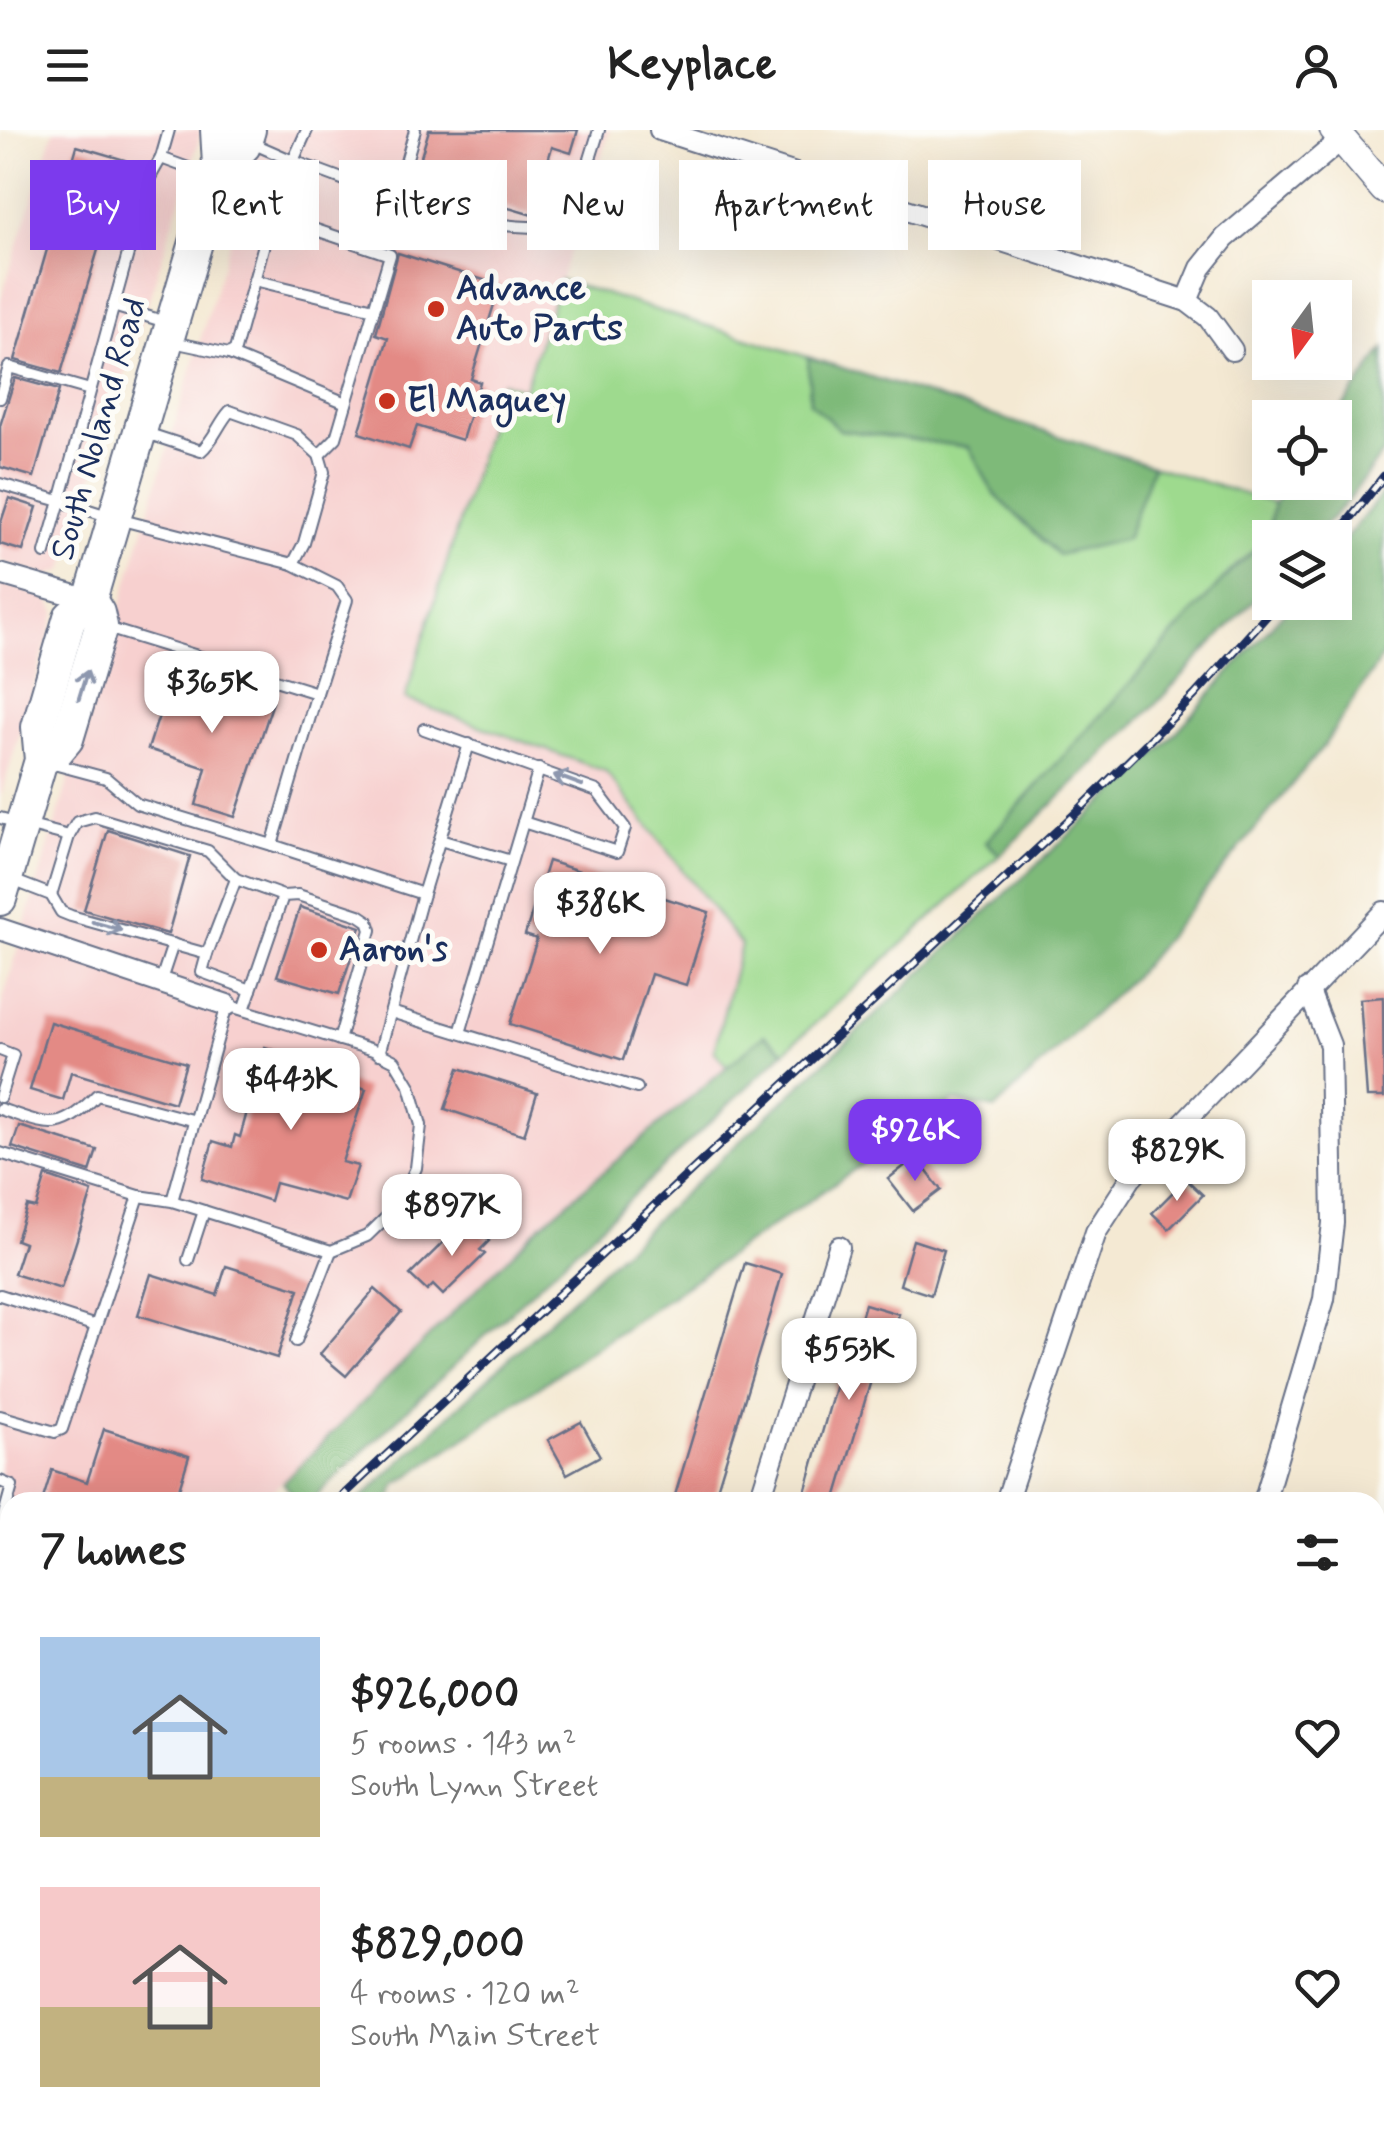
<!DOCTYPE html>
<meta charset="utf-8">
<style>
body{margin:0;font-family:Mynerve,sans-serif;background:#f6f6f6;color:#222;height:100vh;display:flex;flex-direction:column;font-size:38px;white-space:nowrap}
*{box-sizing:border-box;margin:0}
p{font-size:32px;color:#767676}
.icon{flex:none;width:55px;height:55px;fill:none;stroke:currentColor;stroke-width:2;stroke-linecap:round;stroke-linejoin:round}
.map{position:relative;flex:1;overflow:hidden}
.panel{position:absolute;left:0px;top:1362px;width:1385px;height:642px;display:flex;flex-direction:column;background:#fff;border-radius:30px 30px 0 0;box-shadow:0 10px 40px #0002}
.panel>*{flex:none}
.guide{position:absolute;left:30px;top:30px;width:1325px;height:90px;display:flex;gap:20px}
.needle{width:65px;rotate:195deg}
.buttons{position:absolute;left:1252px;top:150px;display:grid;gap:20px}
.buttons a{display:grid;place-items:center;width:100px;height:100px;border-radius:0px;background:#fff;box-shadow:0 10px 40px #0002;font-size:50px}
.price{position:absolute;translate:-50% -85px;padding:0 22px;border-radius:20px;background:#fff;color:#222;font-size:32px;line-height:65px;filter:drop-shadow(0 2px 5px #0008)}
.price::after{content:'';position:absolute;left:50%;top:60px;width:30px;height:22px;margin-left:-15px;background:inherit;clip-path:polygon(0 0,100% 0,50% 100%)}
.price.selected{background:#7c3aed;color:#fff}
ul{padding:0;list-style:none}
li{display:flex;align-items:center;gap:30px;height:250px;padding:0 40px}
li span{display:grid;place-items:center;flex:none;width:280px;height:200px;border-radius:0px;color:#555}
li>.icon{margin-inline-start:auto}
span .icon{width:120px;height:120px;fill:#fffc;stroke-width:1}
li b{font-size:42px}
h2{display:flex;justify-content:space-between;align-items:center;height:120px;padding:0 40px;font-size:42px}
.chip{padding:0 35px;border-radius:0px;background:#fff;box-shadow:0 10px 40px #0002;font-size:35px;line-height:90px}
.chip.selected{background:#7c3aed;color:#fff}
header{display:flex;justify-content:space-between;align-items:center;height:130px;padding:0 40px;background:#fff;font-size:45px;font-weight:700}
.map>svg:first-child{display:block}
</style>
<header><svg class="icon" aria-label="menu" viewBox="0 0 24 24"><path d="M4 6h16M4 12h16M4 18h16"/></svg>Keyplace<svg class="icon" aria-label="person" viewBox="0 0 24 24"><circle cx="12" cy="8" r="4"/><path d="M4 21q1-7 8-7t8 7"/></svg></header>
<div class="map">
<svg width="1384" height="2003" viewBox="0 0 1384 2003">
<rect width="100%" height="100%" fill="#fdfcf7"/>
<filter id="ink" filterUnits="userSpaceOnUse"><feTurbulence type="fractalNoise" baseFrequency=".01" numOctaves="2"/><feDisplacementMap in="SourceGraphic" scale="20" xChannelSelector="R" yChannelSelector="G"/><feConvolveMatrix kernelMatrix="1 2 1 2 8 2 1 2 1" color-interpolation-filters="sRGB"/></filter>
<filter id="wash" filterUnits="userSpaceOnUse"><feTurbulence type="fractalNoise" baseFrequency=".0048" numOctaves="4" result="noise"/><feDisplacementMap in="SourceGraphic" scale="40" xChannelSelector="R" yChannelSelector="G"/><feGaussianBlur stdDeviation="2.25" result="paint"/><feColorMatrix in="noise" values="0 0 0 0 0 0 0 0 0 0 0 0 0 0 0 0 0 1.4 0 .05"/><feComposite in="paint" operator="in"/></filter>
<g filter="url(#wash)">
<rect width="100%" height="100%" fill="#f4e9d3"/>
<!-- built -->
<g fill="#f7d0cf">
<polygon points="54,0 202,0 64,440 47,446 0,431 0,171"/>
<polygon points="263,0 610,0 524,259 502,253 405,569 605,641 742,815 714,920 728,936 540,1096 261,1372 10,1372 10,1664 0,1675 0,879"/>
<polygon points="0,453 48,468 56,482 0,669"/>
</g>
<!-- industrial -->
<polygon fill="#d2bec5" points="10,1808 10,1995 659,1995 684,2003 0,2003 0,1825"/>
<!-- green -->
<polygon fill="#9eda8e" stroke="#5c8476" stroke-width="2.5" points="560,150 808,227 810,273 840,300 969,317 994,364 1126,409 1153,336 1274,373 1268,408 1232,440 986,712 1000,725 785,921 764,906 728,936 714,921 741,815 605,641 405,569 502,252 524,259"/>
<!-- forest -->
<g fill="#7eba79" stroke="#4c746c" stroke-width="2.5">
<polygon points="1384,219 1384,321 1349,369 1313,407 1270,408 1270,453 1148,582 1000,725 986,712 1232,440 1268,408 1274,373 1289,353 1335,352 1335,288"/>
<polygon points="808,227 1153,336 1126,409 1058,425 994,364 969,317 840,300 810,273"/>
<polygon points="1384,361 1384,524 1325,614 1138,842 995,979 954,971 396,1355 390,1372 358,1372 636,1108 1162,618 1292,473 1335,472 1335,422"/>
<polygon points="764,905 785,921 310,1372 298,1372 283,1352 540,1096"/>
</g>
<g id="blocks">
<!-- building -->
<g fill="#e38a85">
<polygon points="429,0 578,0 571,23 552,17 532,85 435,56 431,66 411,60"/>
<polygon points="77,16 125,30 61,243 15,230"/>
<polygon points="398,123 500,155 471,249 480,252 462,310 417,296 409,319 359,303 388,208 376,204"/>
<polygon points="15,248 59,260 34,347 0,337 0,296"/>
<polygon points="9,368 37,377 23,421 0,414 0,395"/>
<polygon points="174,540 273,572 235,687 196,675 206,638 148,619"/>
<polygon points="108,700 190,726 168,804 84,780"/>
<polygon points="548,731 709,782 686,855 651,844 623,930 510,894 537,809 525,805"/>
<polygon points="300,777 361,797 339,864 277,846"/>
<polygon points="1383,867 1384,967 1367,967 1360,869"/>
<polygon points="50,892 186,933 174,973 71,942 63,970 30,960"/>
<polygon points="265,917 305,930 303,936 366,959 342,1032 358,1036 346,1072 275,1053 270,1071 202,1049 213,1011 232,1017 235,1005 240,1007"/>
<polygon points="459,938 537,963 524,1005 445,979"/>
<polygon points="19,996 97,1020 90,1042 12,1017"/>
<polygon points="916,1027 941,1060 913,1081 888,1049"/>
<polygon points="46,1046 92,1062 61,1159 14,1144 24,1113 16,1110 27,1076 36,1078"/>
<polygon points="1186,1049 1203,1065 1169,1099 1152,1083"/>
<polygon points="468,1088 489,1111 480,1120 485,1124 443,1165 433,1155 427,1161 410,1145"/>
<polygon points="913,1110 944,1120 931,1165 900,1155"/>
<polygon points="745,1133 782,1144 771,1183 713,1372 673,1372"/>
<polygon points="226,1136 299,1159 277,1228 138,1185 151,1144 217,1165"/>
<polygon points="375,1159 401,1182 346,1246 320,1224"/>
<polygon points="865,1174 899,1184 887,1222 880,1220 835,1372 816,1372 803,1369 845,1223 850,1224"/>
<polygon points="581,1292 600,1326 567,1344 548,1310"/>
<polygon points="104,1299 189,1326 175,1372 42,1372 52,1340 87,1352"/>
</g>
</g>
</g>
<g filter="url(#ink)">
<use href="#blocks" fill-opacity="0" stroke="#677087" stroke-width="2.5"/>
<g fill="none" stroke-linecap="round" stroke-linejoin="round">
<defs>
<g id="service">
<polyline points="169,0 161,28 210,46"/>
<path d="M 307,0 L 293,31 C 376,60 459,100 548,97 L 577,71 L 599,0"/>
<polyline points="252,13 293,31 287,90"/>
<polyline points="396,67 415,0"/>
<polyline points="272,85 390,125 336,308 319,325"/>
<polyline points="254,150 374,179"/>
<polyline points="113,176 166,192"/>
<polyline points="173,212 229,224 235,220 272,85 270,76 249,66 219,59"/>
<polyline points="229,224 346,273"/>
<polyline points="0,268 9,237 90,260"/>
<path d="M 146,303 L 201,321 C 215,309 218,294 230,281 L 297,305 L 319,325 L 324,342 L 304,413 L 293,434 L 114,388 L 60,371 L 148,51 L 161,28"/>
<polyline points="0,354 60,371 45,423"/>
<polyline points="293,434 337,456 347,470 317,563"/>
<polyline points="424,599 597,661 625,698 617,722 523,692"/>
<polyline points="50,633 106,648 137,674 272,715 317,563 107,498"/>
<polyline points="0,688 69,706 51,765"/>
<polyline points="69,706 77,692 95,687 208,721 236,749 283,766"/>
<polyline points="440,710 511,731"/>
<polyline points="272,715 423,764 379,924"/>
<polyline points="12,750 51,765 61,782 71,786 207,824 202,842 251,860"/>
<polyline points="423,764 469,614"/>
<polyline points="207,824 236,749"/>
<polyline points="160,853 173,814"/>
<polyline points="244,880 283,766 298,765 359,785 368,791 371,800 339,910"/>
<polyline points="391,882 637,958"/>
<polyline points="460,903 539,639"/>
<polyline points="0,920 13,925 0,967"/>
<path d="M 0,979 C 49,995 58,1005 97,965 L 195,991"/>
<polyline points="0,1023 139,1066 172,1071 331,1121 367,1106 399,1075 416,1038 421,995 410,956 395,931 373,920 227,875 172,1071"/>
<polyline points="188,1130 204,1081"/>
<polyline points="0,1165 96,1196"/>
<polyline points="296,1211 331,1121"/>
<polyline points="0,1286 55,1302 62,1299 139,1066"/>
<polyline points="0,1351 12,1356 0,1399"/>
<polyline points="0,1634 10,1625"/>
<polyline points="0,1869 10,1854"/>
<polyline points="372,2003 374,1995"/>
</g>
<g id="minor">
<polyline points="660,0 1187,171 1208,187 1232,220"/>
<polyline points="1187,171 1201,138 1225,108 1342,9"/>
<polyline points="0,444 90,470"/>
<polyline points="0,799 227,875"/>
<polyline points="759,1372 839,1117"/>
<polyline points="1006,1372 1096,1102 1131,1048 1384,782"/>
<polyline points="1264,1372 1324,1169 1333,1093 1330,915 1308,859"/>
<polyline points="1375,1836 1384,1806"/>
<polyline points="424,2003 426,1995"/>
<polyline points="786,2003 788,1995"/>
<polyline points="1077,2003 1079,1995"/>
<polyline points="1325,2003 1327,1995"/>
</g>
<g id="secondary">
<polyline points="1334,0 1384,59"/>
<polyline points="0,1746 10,1750"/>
<polyline points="744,1995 769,2003"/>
</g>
<g id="primary">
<polyline points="219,35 244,16 249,0"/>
<polyline points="41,630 57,621 67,609 101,496 98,483 90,470"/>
<polyline points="0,769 41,630 38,597 70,487 90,470 219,35 217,0"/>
</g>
</defs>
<!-- service casing -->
<use href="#service" stroke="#677087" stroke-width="14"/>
<!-- minor casing -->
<use href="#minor" stroke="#677087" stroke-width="24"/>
<!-- secondary casing -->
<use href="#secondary" stroke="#677087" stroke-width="31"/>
<!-- primary casing -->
<use href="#primary" stroke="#677087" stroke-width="36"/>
<!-- service -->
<use href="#service" stroke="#fff" stroke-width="10"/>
<!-- minor -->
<use href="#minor" stroke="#fff" stroke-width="20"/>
<!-- secondary -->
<use href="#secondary" stroke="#fff" stroke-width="28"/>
<!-- primary -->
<use href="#primary" stroke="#fff" stroke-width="32"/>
<defs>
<g id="rail">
<polyline points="1335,408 1384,346"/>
<polyline points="336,1372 1078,681 1194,566 1279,472"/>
<polyline points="0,1756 10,1742"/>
</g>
</defs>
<!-- rail casing -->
<use href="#rail" stroke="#1b2f5e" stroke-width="9"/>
<!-- rail -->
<use href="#rail" stroke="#fdfcf7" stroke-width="5" stroke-dasharray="15" stroke-linecap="butt"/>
</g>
<!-- one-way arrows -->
<defs><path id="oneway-shaft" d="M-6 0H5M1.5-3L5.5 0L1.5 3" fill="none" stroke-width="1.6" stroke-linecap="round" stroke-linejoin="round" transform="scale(2.5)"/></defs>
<g stroke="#8d97ae">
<use href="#oneway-shaft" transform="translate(83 555) rotate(-73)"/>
<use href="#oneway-shaft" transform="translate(568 650) rotate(-160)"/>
<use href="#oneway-shaft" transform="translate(107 796) rotate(16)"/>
</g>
</g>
<!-- markers -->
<g fill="#c8321e" stroke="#fdfcf7" stroke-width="4">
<circle cx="436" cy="179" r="10"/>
<circle cx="387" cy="271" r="10"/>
<circle cx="319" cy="820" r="10"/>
</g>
<g text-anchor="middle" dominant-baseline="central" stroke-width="10" stroke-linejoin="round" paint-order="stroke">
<!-- poi labels -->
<g font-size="35" font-weight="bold" fill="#1b2f5e" stroke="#fdfcf7" text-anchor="start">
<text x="456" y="159">Advance<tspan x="456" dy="40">Auto Parts</tspan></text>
<text x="407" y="271">El Maguey</text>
<text x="339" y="820">Aaron's</text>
</g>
<!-- street labels -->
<g font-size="35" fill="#1b2f5e" stroke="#fdfcf7">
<text transform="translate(99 299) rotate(-74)">South Noland Road</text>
</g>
</g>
</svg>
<div class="buttons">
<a><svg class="needle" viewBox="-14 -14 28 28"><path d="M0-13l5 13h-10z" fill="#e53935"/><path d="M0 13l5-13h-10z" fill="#767676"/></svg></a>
<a><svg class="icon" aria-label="locate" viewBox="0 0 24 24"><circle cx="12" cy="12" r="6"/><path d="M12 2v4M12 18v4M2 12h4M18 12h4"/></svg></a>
<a><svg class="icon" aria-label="layers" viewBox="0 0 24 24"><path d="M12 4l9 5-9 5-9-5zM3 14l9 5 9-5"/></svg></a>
</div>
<b class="price" style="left:212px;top:606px">$365K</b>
<b class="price" style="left:600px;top:827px">$386K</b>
<b class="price" style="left:291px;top:1003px">$443K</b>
<b class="price selected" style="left:915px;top:1054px">$926K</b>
<b class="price" style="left:1177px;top:1074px">$829K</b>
<b class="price" style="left:452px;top:1129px">$897K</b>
<b class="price" style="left:849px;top:1273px">$553K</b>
<div class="guide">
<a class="chip selected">Buy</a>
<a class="chip">Rent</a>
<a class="chip">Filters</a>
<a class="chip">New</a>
<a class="chip">Apartment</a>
<a class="chip">House</a>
</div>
<section class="panel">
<h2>7 homes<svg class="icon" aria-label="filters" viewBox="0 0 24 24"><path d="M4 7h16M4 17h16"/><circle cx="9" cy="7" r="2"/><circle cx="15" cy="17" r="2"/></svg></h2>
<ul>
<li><span style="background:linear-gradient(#a9c7e8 70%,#c2b280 0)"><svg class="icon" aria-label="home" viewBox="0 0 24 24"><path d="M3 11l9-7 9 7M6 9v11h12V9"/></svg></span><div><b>$926,000</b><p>5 rooms · 143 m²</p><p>South Lynn Street</p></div><svg class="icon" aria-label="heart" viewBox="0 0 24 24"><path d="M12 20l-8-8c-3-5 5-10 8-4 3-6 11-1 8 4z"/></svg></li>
<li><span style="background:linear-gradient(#f6c9c9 60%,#c2b280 0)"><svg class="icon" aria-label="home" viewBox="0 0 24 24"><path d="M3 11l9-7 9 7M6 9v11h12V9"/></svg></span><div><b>$829,000</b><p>4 rooms · 120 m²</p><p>South Main Street</p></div><svg class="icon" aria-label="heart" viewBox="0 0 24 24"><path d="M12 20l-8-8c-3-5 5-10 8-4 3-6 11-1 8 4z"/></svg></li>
</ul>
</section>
</div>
